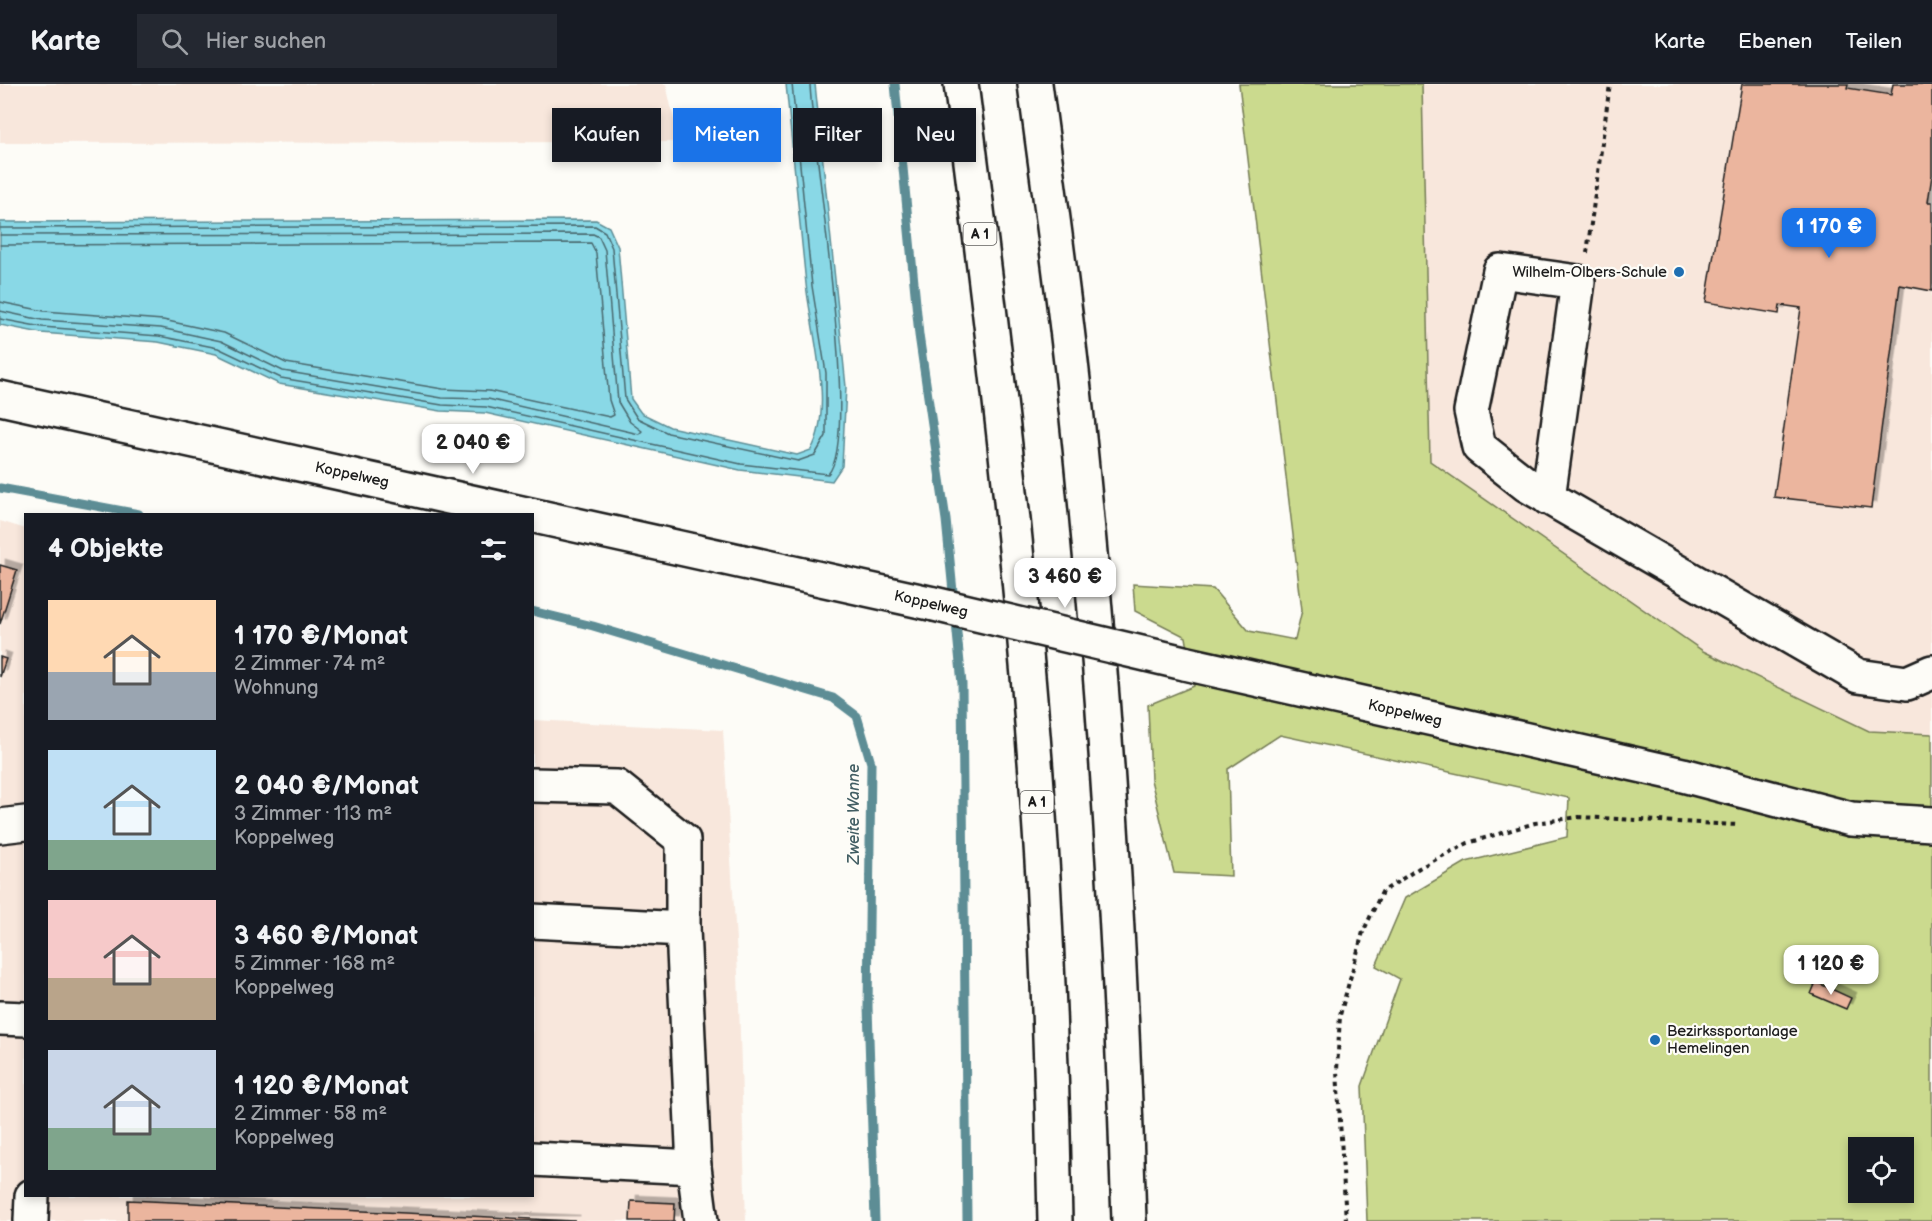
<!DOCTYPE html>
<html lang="de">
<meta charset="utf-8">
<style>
body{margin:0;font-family:"Balsamiq Sans",sans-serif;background:#242831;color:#f1f3f6;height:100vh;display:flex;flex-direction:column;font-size:22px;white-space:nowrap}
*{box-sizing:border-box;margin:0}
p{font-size:20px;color:#9ea1a6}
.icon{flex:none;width:33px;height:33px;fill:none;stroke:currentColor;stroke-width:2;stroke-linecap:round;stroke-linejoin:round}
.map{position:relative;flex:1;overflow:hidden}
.details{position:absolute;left:24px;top:429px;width:510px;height:684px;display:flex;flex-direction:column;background:#171b24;border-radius:0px;box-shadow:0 3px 9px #0003}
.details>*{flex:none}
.banner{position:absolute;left:552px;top:24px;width:570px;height:54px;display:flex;gap:12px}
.tools{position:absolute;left:1848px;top:1053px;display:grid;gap:12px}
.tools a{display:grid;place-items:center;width:66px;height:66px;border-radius:0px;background:#171b24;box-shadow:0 3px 9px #0003;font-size:30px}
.price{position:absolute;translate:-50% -51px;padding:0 14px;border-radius:12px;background:#fff;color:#222;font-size:20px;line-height:39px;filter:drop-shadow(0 2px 3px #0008)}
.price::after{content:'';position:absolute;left:50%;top:36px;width:18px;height:14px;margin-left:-9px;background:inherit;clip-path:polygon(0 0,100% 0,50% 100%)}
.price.selected{background:#1a73e8;color:#fff}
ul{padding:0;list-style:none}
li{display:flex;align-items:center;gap:18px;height:150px;padding:0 24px}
li span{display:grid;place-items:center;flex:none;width:168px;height:120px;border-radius:0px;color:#555}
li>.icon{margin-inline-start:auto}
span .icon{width:72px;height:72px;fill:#fffc;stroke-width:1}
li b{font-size:26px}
h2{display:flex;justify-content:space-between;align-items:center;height:72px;padding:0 24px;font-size:26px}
.tag{padding:0 21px;border-radius:0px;background:#171b24;box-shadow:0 3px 9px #0003;font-size:21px;line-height:54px}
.tag.selected{background:#1a73e8;color:#fff}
header{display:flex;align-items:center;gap:36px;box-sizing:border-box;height:84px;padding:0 30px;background:#171b24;border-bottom:2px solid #363941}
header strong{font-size:28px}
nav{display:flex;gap:33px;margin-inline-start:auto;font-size:21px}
.search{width:420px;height:54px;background:#242831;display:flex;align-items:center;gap:15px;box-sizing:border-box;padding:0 21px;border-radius:0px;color:#9ea1a6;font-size:22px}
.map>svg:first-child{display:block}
</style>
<header>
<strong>Karte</strong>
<div class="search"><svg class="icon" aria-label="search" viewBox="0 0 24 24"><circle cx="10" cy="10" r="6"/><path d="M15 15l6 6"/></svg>Hier suchen</div>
<nav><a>Karte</a><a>Ebenen</a><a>Teilen</a></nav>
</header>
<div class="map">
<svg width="1932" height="1137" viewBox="0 0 1932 1137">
<defs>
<filter id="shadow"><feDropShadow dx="5.5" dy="-5.5" stdDeviation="0" flood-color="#0004"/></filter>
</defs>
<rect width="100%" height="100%" fill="#fdfcf7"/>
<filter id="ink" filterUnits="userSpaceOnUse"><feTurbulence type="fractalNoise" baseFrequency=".0167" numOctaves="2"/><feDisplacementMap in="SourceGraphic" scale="12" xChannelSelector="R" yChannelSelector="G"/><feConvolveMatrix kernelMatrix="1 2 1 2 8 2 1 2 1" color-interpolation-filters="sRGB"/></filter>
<g filter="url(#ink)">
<!-- built -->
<g fill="#f8e7dc">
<polygon points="0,0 666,0 679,58 0,59"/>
<polygon points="1422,0 1932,0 1932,650 1869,647 1703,567 1430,377"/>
<polygon points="0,437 26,445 26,1112 532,1112 533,636 723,646 738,889 746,1137 0,1137"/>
</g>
<!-- green -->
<path fill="#cbda8e" stroke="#747b55" stroke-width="1.5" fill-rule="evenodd" d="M 1239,0 L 1422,0 L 1430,377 L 1703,567 L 1869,647 L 1932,650 L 1932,1137 L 1367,1137 L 1362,1002 L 1400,895 L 1376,882 L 1405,814 L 1466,778 L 1567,753 L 1569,714 L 1280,651 L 1228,685 L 1231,792 L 1174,789 L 1151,696 L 1148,621 L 1194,602 L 1186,553 L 1135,527 L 1133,500 L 1213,505 L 1249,547 L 1295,556 L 1302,526 ZM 1858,1064 L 1904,1064 L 1904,1108 L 1858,1108 Z"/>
<!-- water -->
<path fill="#89d8e6" stroke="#5d8d95" stroke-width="1.5" d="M 786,0 L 815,0 L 846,303 L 842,382 L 832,397 L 740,386 L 485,329 L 441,327 L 279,300 L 216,270 L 158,258 L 41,249 L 0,241 L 0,138 L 596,136 L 609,143 L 618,163 L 631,315 L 641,329 L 670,343 L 797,371 L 811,366 C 835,324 811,247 806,200 C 799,134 793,67 786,0 Z"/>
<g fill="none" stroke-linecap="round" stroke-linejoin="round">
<!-- shore -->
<g stroke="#48676d" stroke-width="1.5">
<polyline points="0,144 595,142 605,148 612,164 625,315 637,334 668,349 798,377 815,371 826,352 826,289 812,202 792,0"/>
<polyline points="0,151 593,150 599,153 605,166 618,318 630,338 642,347 639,350 488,315 442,314 283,287 221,257 161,244 42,236 0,227"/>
<polyline points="0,161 591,159 596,169 609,316 614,331 610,333 489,307 443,305 286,279 224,249 163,236 44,227 0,218"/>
<path d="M 0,235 L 42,243 L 159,252 L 218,264 L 281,294 L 442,321 L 486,323 L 741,380 L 828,390 C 862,354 812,64 810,0"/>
</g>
<!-- stream -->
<g stroke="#5d8d95" stroke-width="9">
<polyline points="895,0 919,251 946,436 962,600 967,1137"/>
<polyline points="0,404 139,430"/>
<polyline points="532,527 593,542 833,614 857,632 871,679 868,923 875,1137"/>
</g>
</g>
<!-- building -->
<g fill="#ebb59e" stroke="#1c1c1c" stroke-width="1.5" filter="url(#shadow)">
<polygon points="1742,0 1848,0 1847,4 1891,11 1893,0 1932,0 1932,91 1928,118 1932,118 1932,207 1900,201 1871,424 1774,413 1801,224 1780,221 1779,230 1706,218"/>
<polygon points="0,481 17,486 0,540"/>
<polygon points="0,573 6,575 0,593"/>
<polygon points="1816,898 1851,914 1846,925 1811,910"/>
<polygon points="128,1116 575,1137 128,1137"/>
<polygon points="631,1117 675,1119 674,1137 630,1137"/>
</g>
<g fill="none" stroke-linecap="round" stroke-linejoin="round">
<defs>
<g id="minor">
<polyline points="0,314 934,520"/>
<polyline points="1548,414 1578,198 1500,187 1471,327 1479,363 1527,401 1858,592 1907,599 1932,588"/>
<polyline points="1184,579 1683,691 1851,735 1932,740"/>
<polyline points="532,701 617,703 683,756 683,845 694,1083 532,1075"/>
<polyline points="0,742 26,739"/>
<polyline points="532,837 683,845"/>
<polyline points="0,934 26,935"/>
<polyline points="694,1083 701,1137"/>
<polyline points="31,1137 32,1112"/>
</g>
<g id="highway">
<path d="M 961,0 C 995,263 1027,528 1043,793 C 1049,908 1053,1022 1055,1137"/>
<path d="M 1035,0 C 1048,99 1062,197 1073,296 C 1103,575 1121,856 1129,1137"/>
</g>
</defs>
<!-- minor casing -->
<use href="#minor" stroke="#1c1c1c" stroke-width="38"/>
<!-- highway casing -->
<use href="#highway" stroke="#1c1c1c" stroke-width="38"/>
<!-- path -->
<g stroke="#1c1c1c" stroke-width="4" stroke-dasharray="4.5 4.5" stroke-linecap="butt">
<polyline points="1587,169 1610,0"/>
<polyline points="1346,1137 1337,987 1340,931 1363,848 1382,808 1419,784 1468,759 1535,739 1579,733 1738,741"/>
</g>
<!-- minor -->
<use href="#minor" stroke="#fdfcf7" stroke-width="33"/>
<!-- highway -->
<use href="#highway" stroke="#fdfcf7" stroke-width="33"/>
<defs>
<polyline id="minor-bridge" points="934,520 1184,579"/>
</defs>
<!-- minor-bridge casing -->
<use href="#minor-bridge" stroke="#1c1c1c" stroke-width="38" stroke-linecap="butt"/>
<!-- minor-bridge -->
<use href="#minor-bridge" stroke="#fdfcf7" stroke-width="33"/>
</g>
</g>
<!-- markers -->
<g fill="#1f6fb2" stroke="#fdfcf7" stroke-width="2">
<circle cx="1679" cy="188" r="6"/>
<circle cx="1655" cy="956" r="6"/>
</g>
<g text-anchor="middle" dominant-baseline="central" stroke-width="4.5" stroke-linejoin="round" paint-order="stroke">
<!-- shield labels -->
<g fill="#fdfcf7" stroke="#605f5e" stroke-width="1.5">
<rect x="963.5" y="139" width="33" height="22" rx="4.5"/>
<rect x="1020.5" y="707" width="33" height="22" rx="4.5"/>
</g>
<g font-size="14" font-weight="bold" fill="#1c1c1c">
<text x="980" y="150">A 1</text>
<text x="1037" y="718">A 1</text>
</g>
<!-- poi labels -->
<g font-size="15" fill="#1c1c1c" stroke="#fdfcf7" text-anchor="end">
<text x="1667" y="188">Wilhelm-Olbers-Schule</text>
<text x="1667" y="947" text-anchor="start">Bezirkssportanlage<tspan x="1667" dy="17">Hemelingen</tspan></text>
</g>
<!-- street labels -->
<g font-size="15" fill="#1c1c1c" stroke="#fdfcf7">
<text transform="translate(352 391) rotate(12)">Koppelweg</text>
<text transform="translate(931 520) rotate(13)">Koppelweg</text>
<text transform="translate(1405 629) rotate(13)">Koppelweg</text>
</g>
<!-- water labels -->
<g font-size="16" font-style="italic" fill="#425e63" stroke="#fdfcf7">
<text transform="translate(854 730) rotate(-90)">Zweite Wanne</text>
</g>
</g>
</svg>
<div class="tools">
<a><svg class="icon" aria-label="locate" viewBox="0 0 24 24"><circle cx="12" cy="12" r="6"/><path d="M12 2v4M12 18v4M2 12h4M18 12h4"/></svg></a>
</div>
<b class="price selected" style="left:1829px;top:175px">1 170 €</b>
<b class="price" style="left:473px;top:391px">2 040 €</b>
<b class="price" style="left:1065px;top:525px">3 460 €</b>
<b class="price" style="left:1831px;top:912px">1 120 €</b>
<div class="banner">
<a class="tag">Kaufen</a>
<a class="tag selected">Mieten</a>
<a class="tag">Filter</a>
<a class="tag">Neu</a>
</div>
<section class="details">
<h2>4 Objekte<svg class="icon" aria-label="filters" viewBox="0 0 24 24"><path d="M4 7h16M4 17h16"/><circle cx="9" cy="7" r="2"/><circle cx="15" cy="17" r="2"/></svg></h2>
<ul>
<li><span style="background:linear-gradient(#ffd9b3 60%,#9aa5b1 0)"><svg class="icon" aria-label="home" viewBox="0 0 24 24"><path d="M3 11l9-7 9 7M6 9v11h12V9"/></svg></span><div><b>1 170 €/Monat</b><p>2 Zimmer · 74 m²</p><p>Wohnung</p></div></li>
<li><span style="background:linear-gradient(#bfe0f5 75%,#7fa58c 0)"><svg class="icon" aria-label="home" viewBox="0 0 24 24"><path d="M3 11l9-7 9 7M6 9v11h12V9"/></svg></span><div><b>2 040 €/Monat</b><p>3 Zimmer · 113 m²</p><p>Koppelweg</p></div></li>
<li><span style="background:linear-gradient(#f6c9c9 65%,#b9a48a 0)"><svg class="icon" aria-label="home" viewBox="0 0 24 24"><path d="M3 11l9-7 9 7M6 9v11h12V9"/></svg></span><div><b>3 460 €/Monat</b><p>5 Zimmer · 168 m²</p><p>Koppelweg</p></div></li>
<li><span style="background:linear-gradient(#c9d6e8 65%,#7fa58c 0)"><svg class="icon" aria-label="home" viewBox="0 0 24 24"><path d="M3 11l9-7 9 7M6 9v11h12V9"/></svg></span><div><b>1 120 €/Monat</b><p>2 Zimmer · 58 m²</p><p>Koppelweg</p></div></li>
</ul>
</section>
</div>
